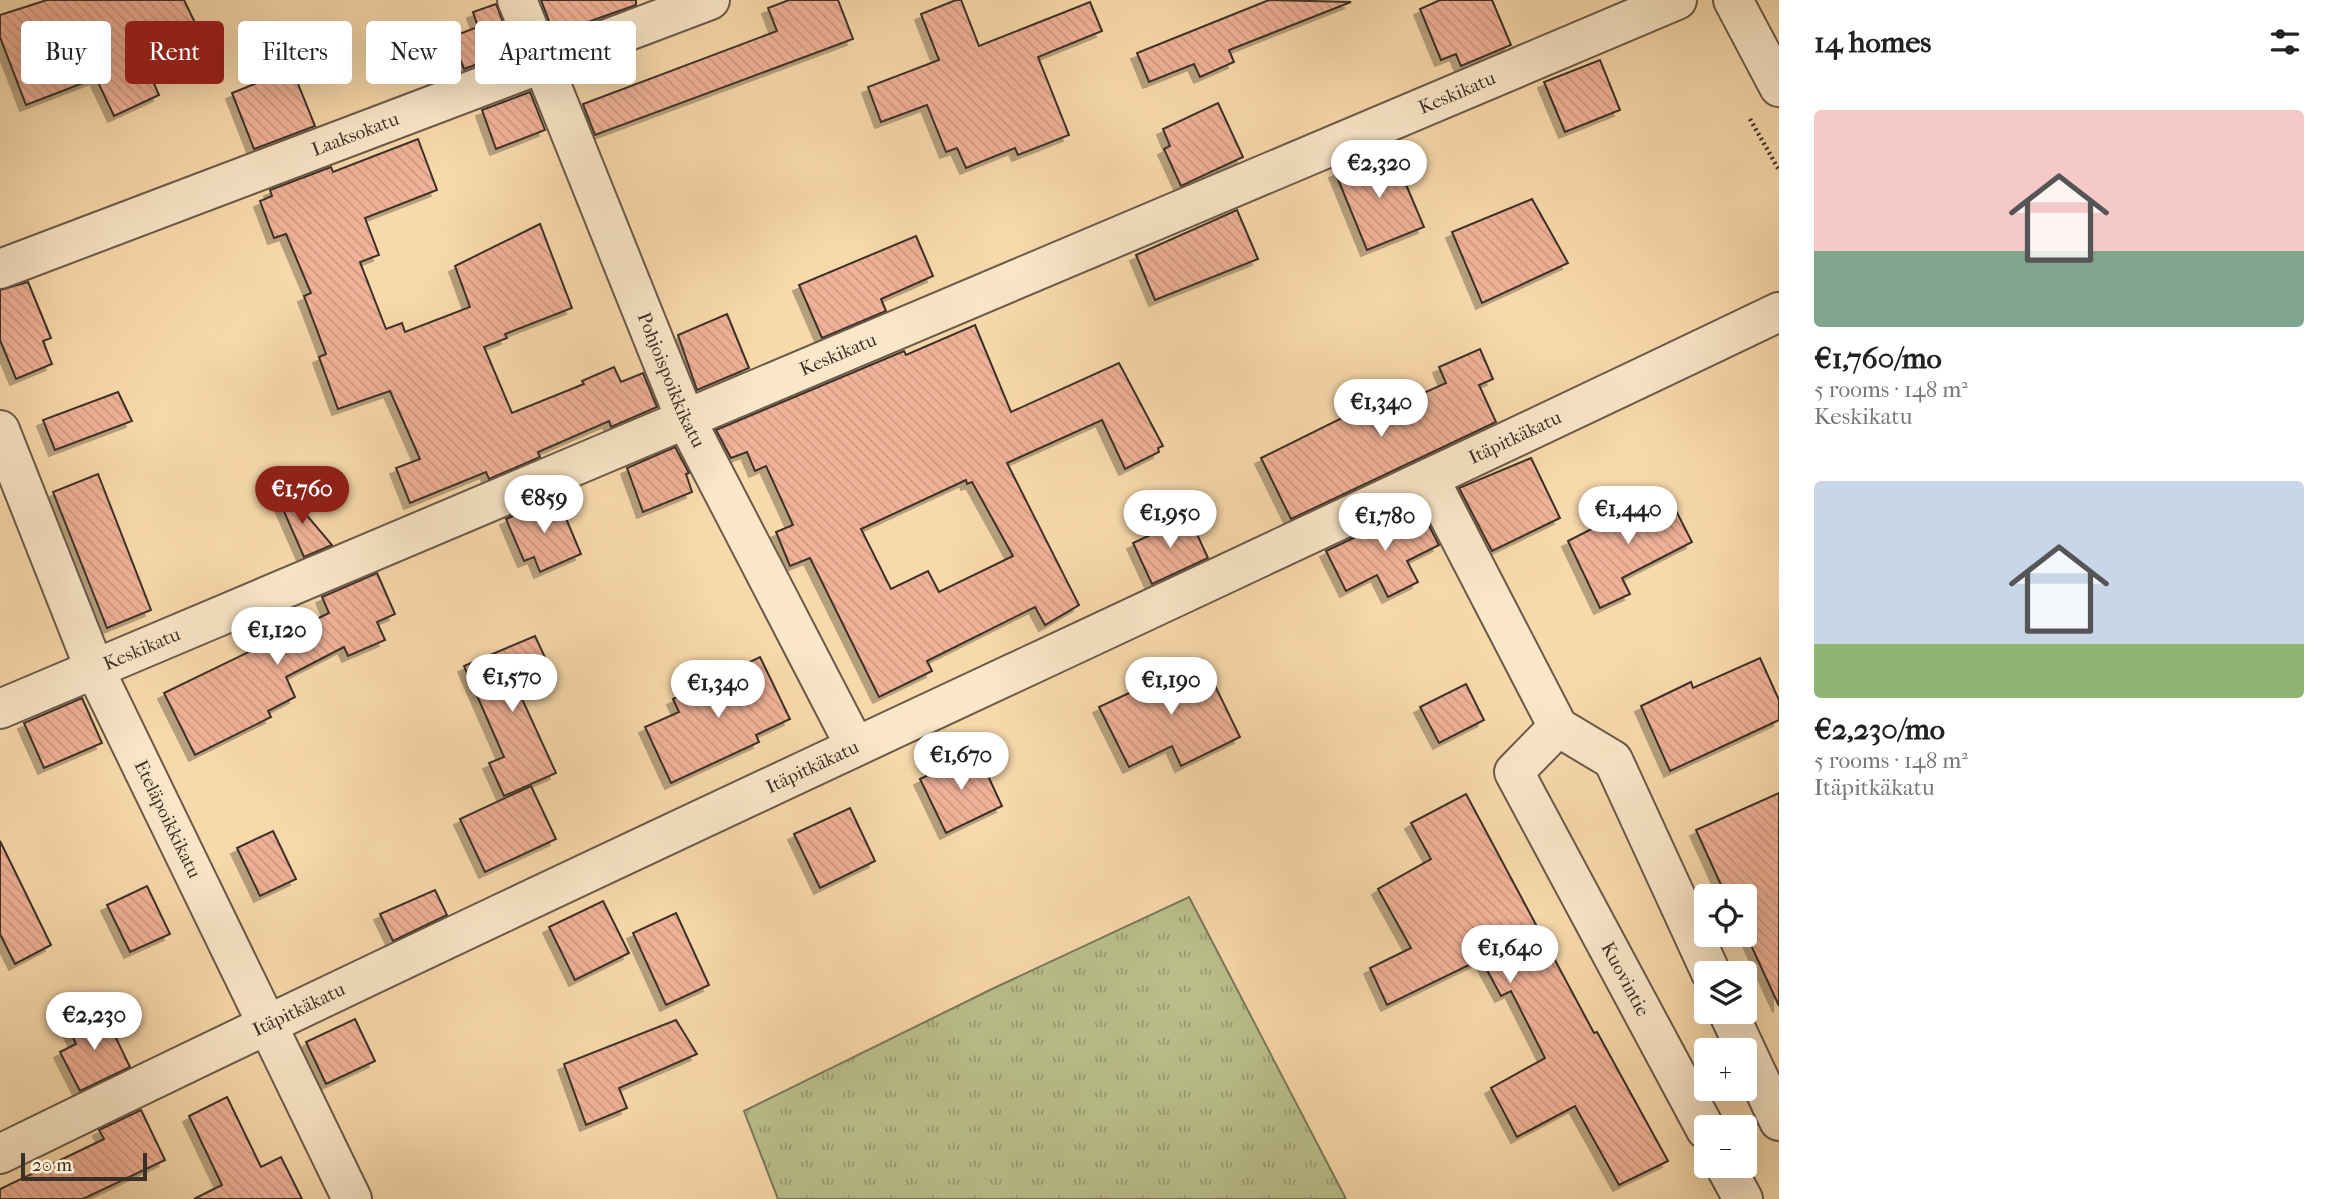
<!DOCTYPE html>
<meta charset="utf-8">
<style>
body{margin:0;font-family:"IM FELL French Canon",serif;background:#f6f6f6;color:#222;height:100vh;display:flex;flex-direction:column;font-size:26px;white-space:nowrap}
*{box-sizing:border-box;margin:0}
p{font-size:23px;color:#767676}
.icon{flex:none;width:38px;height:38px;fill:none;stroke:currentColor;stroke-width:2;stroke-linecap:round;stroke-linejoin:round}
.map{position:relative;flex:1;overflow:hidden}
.side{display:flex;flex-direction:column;background:#fff;width:560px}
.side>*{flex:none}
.banner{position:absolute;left:21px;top:21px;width:665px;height:63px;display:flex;gap:14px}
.controls{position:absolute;left:1694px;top:884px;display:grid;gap:14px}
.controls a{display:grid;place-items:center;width:63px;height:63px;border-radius:7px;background:#fff;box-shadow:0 7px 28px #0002;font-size:35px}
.scale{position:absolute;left:21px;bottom:18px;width:126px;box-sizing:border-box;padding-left:7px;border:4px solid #3b3028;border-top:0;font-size:19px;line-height:24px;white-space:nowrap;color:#3b3028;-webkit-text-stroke:5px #fae6c8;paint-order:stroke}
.price{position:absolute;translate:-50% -60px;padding:0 16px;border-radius:24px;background:#fff;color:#222;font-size:23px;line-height:46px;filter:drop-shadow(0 2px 4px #0008)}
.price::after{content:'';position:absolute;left:50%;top:42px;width:21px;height:16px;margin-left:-10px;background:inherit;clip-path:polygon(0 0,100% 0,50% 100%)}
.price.current{background:#8f2418;color:#fff}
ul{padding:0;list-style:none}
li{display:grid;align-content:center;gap:14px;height:371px;padding:0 35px}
li span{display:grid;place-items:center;height:217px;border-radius:7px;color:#555}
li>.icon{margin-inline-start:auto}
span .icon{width:126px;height:126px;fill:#fffc;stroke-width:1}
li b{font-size:30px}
h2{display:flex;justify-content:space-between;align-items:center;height:84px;padding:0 35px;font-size:30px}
.chip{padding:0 24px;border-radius:7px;background:#fff;box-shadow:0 7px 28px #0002;font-size:24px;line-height:63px}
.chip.current{background:#8f2418;color:#fff}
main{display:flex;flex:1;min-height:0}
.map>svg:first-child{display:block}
</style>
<main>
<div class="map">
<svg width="1779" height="1199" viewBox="0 0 1779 1199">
<defs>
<pattern id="grass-tufts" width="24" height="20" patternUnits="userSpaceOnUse" patternTransform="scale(1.75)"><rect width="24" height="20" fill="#bac08c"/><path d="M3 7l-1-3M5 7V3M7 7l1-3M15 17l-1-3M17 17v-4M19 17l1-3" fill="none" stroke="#989c72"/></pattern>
<pattern id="building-back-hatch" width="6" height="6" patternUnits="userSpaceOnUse" patternTransform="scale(1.75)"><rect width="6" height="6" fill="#f0b298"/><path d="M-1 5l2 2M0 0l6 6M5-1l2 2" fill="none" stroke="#cf9983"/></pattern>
<filter id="shadow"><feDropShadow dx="-6" dy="6" stdDeviation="0" flood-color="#0004"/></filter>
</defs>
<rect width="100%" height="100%" fill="#f8d9ab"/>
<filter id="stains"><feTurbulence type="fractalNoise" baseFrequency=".00286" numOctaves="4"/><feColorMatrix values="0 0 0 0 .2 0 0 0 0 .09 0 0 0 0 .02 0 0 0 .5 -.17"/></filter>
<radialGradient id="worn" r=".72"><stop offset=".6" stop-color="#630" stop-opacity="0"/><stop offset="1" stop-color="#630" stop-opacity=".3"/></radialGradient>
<!-- grass -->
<polygon fill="url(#grass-tufts)" stroke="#7a785a" stroke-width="2" points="1189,897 1346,1199 778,1199 744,1111 994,988"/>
<!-- building -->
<g fill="url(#building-back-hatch)" stroke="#3b3028" stroke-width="2" fill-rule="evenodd" filter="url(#shadow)">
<polygon points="47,0 184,0 199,31 143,59 159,95 114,116 96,78 26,105 0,37 0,15"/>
<polygon points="541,0 636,0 636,5 554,34"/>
<polygon points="789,0 838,0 853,39 595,135 583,104 777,31 768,8"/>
<polygon points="956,0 961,0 979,46 1090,2 1102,31 1038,57 1069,135 1018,155 1015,148 966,168 957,148 946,152 927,105 881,122 868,87 939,60 921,14"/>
<polygon points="1269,0 1351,2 1229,50 1234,62 1200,77 1194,64 1149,82 1137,53"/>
<polygon points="1440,0 1492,0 1511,45 1461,66 1456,54 1441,60 1420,9"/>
<polygon points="496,4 514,51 464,69 451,37 478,27 473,12"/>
<polygon points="1600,60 1620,110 1565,132 1544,82"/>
<polygon points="292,69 315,126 254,149 232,93"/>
<polygon points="530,92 545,130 496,149 482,110"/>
<polygon points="1218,103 1243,157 1181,186 1164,149 1170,146 1163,129"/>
<polygon points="418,139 437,190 365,218 379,255 360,262 386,329 402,323 405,332 470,307 455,266 540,224 572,308 505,334 507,338 484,347 512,413 584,384 582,381 614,367 621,382 643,373 657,407 611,427 609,421 538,452 540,457 489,479 486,472 410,503 396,468 420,459 390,391 338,409 319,357 326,354 304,296 311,293 286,234 274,238 260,201 272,196 270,190 331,167 333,172"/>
<polygon points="1391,149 1424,227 1367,250 1335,172"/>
<polygon points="1532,199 1568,263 1482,303 1452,232"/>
<polygon points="1237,210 1258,259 1155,300 1136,255"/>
<polygon points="916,236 933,276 881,299 886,311 822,338 799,285"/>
<polygon points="28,282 51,338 43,341 52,364 16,379 0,340 0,290"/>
<polygon points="727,314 749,368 697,390 678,335"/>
<path d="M 975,325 L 1011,412 L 1119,363 L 1163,446 L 1158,448 L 1159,452 L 1125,469 L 1102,420 L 1007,463 L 1079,605 L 1045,625 L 1035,607 L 927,661 L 932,671 L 879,697 L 810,558 L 790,566 L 776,532 L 793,525 L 766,466 L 755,471 L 747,452 L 731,458 L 716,430 L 904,351 L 906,355 ZM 966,480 L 967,484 L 972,482 L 1013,556 L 939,592 L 928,571 L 891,589 L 861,529 Z"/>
<polygon points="1480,349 1493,379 1479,385 1496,422 1291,519 1261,458 1368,405 1373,416 1446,383 1439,367"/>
<polygon points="118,392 132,421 55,450 43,420"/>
<polygon points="675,447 689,473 686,474 692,492 643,512 627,468"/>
<polygon points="1531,458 1560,518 1492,551 1459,488"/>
<polygon points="98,474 151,610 107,628 53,492"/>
<polygon points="282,486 332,545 304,557 275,491"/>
<polygon points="1666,491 1692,542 1622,578 1630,594 1600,608 1568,541"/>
<polygon points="557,497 581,554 540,572 534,557 524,561 506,519"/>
<polygon points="1419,507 1439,545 1407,561 1418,582 1388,597 1377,575 1346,591 1326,551"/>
<polygon points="1189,517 1208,558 1152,584 1133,543"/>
<polygon points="377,573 395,614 377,622 385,640 348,656 344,647 286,677 295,697 268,711 271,717 195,755 164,693 329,613 322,597"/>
<polygon points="535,636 549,666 519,679 523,685 517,688 556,773 504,796 489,763 504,757 464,666"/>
<polygon points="760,657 790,719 756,735 759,742 671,783 645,727 679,712 673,699"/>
<polygon points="1760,658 1779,700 1779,720 1670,771 1641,706 1691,682 1693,688"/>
<polygon points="1202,659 1240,737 1181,766 1172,746 1129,767 1099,707"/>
<polygon points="1466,684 1484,720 1439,743 1420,707"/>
<polygon points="82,698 102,743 44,768 24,723"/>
<polygon points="977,752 1002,806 946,833 920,779"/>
<polygon points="531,786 556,839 485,872 460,819"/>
<polygon points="1779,793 1779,1006 1745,932 1745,896 1726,896 1696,830"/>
<polygon points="1466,794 1594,1033 1597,1032 1668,1161 1619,1185 1575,1106 1517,1137 1491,1088 1545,1058 1511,991 1501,996 1481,959 1387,1005 1370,968 1411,948 1378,889 1431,859 1411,823"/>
<polygon points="850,808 875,861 820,888 794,834"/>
<polygon points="273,831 296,879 260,896 237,848"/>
<polygon points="0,841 51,945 15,964 0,934"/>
<polygon points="147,886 170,934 130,952 107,905"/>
<polygon points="435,890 447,915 393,941 380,914"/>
<polygon points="603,901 629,953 575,980 549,927"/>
<polygon points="676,913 709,985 666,1005 633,933"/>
<polygon points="102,1009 130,1067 80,1091 60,1052 76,1044 68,1027"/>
<polygon points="355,1019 375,1061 326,1084 306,1042"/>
<polygon points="676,1020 697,1054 619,1088 627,1108 586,1125 564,1064"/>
<polygon points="227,1097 261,1167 281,1157 302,1199 194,1199 222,1185 189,1116"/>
<polygon points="141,1110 165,1160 83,1199 0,1199 0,1189 100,1141 104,1139 99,1130"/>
</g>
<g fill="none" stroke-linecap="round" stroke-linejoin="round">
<defs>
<g id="minor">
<path id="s1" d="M 517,0 L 685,418 L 855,746"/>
<polyline points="1733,0 1779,87"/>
<path id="s2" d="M 0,269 L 710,0"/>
<path id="s3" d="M 0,430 L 95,670 L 352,1199"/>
<polyline points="1430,480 1558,727 1613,760 1711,973"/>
<path id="s4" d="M 0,709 L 1677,0"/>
<path id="s5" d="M 1558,727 L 1514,772 L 1706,1130"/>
<polyline points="1728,1012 1779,1121"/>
<path id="s6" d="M 0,1154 C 589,866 1187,596 1779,312"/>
<polyline points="1725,1166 1743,1199"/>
</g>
</defs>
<!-- minor casing -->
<use href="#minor" stroke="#6a5a49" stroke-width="42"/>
<!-- path -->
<polyline stroke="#3b3028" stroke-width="4.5" stroke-dasharray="2 3.5" stroke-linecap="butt" points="1750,119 1779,170"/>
<!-- minor -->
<use href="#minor" stroke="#fae6c8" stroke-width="38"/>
</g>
<g text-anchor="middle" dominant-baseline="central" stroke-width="5" stroke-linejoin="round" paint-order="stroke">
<!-- street labels -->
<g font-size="19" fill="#3b3028" stroke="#fae6c8">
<text stroke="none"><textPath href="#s4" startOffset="1582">Keskikatu</textPath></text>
<text stroke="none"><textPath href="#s2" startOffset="380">Laaksokatu</textPath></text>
<text stroke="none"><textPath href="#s4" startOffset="910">Keskikatu</textPath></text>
<text stroke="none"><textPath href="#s1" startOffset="410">Pohjoispoikkikatu</textPath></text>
<text stroke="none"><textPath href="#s6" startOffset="1676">Itäpitkäkatu</textPath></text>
<text stroke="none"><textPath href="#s4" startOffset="154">Keskikatu</textPath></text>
<text stroke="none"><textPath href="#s6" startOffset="900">Itäpitkäkatu</textPath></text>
<text stroke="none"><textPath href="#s3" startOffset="424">Eteläpoikkikatu</textPath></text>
<text stroke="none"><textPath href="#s5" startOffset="298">Kuovintie</textPath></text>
<text stroke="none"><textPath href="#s6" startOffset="332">Itäpitkäkatu</textPath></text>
</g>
</g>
<rect width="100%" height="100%" filter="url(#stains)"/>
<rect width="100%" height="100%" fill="url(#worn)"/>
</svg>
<div class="controls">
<a><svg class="icon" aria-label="locate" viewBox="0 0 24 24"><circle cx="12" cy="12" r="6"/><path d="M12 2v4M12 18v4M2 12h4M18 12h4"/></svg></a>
<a><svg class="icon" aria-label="layers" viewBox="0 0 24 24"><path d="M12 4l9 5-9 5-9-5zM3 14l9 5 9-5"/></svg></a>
<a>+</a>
<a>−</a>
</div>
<div class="scale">20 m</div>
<b class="price" style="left:1379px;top:200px">€2,320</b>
<b class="price" style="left:1381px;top:439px">€1,340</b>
<b class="price current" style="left:302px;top:526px">€1,760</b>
<b class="price" style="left:544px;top:535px">€859</b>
<b class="price" style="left:1628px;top:546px">€1,440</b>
<b class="price" style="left:1170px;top:550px">€1,950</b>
<b class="price" style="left:1385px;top:553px">€1,780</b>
<b class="price" style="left:277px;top:667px">€1,120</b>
<b class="price" style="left:512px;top:714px">€1,570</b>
<b class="price" style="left:1171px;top:717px">€1,190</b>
<b class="price" style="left:718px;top:720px">€1,340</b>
<b class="price" style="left:961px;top:792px">€1,670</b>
<b class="price" style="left:1510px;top:985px">€1,640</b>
<b class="price" style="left:94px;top:1052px">€2,230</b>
<div class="banner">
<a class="chip">Buy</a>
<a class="chip current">Rent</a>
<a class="chip">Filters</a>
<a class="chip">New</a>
<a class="chip">Apartment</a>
</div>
</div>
<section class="side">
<h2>14 homes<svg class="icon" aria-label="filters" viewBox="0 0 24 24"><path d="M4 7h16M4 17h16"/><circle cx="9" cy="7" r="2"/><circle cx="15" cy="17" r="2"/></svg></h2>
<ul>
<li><span style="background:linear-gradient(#f6c9c9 65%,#7fa58c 0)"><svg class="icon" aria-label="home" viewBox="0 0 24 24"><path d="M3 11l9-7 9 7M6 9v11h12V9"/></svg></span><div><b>€1,760/mo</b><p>5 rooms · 148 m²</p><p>Keskikatu</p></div></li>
<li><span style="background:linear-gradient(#c9d6e8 75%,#8fb573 0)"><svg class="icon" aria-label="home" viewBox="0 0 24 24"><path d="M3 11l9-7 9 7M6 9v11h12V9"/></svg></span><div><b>€2,230/mo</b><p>5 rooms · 148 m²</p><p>Itäpitkäkatu</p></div></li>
</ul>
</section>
</main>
